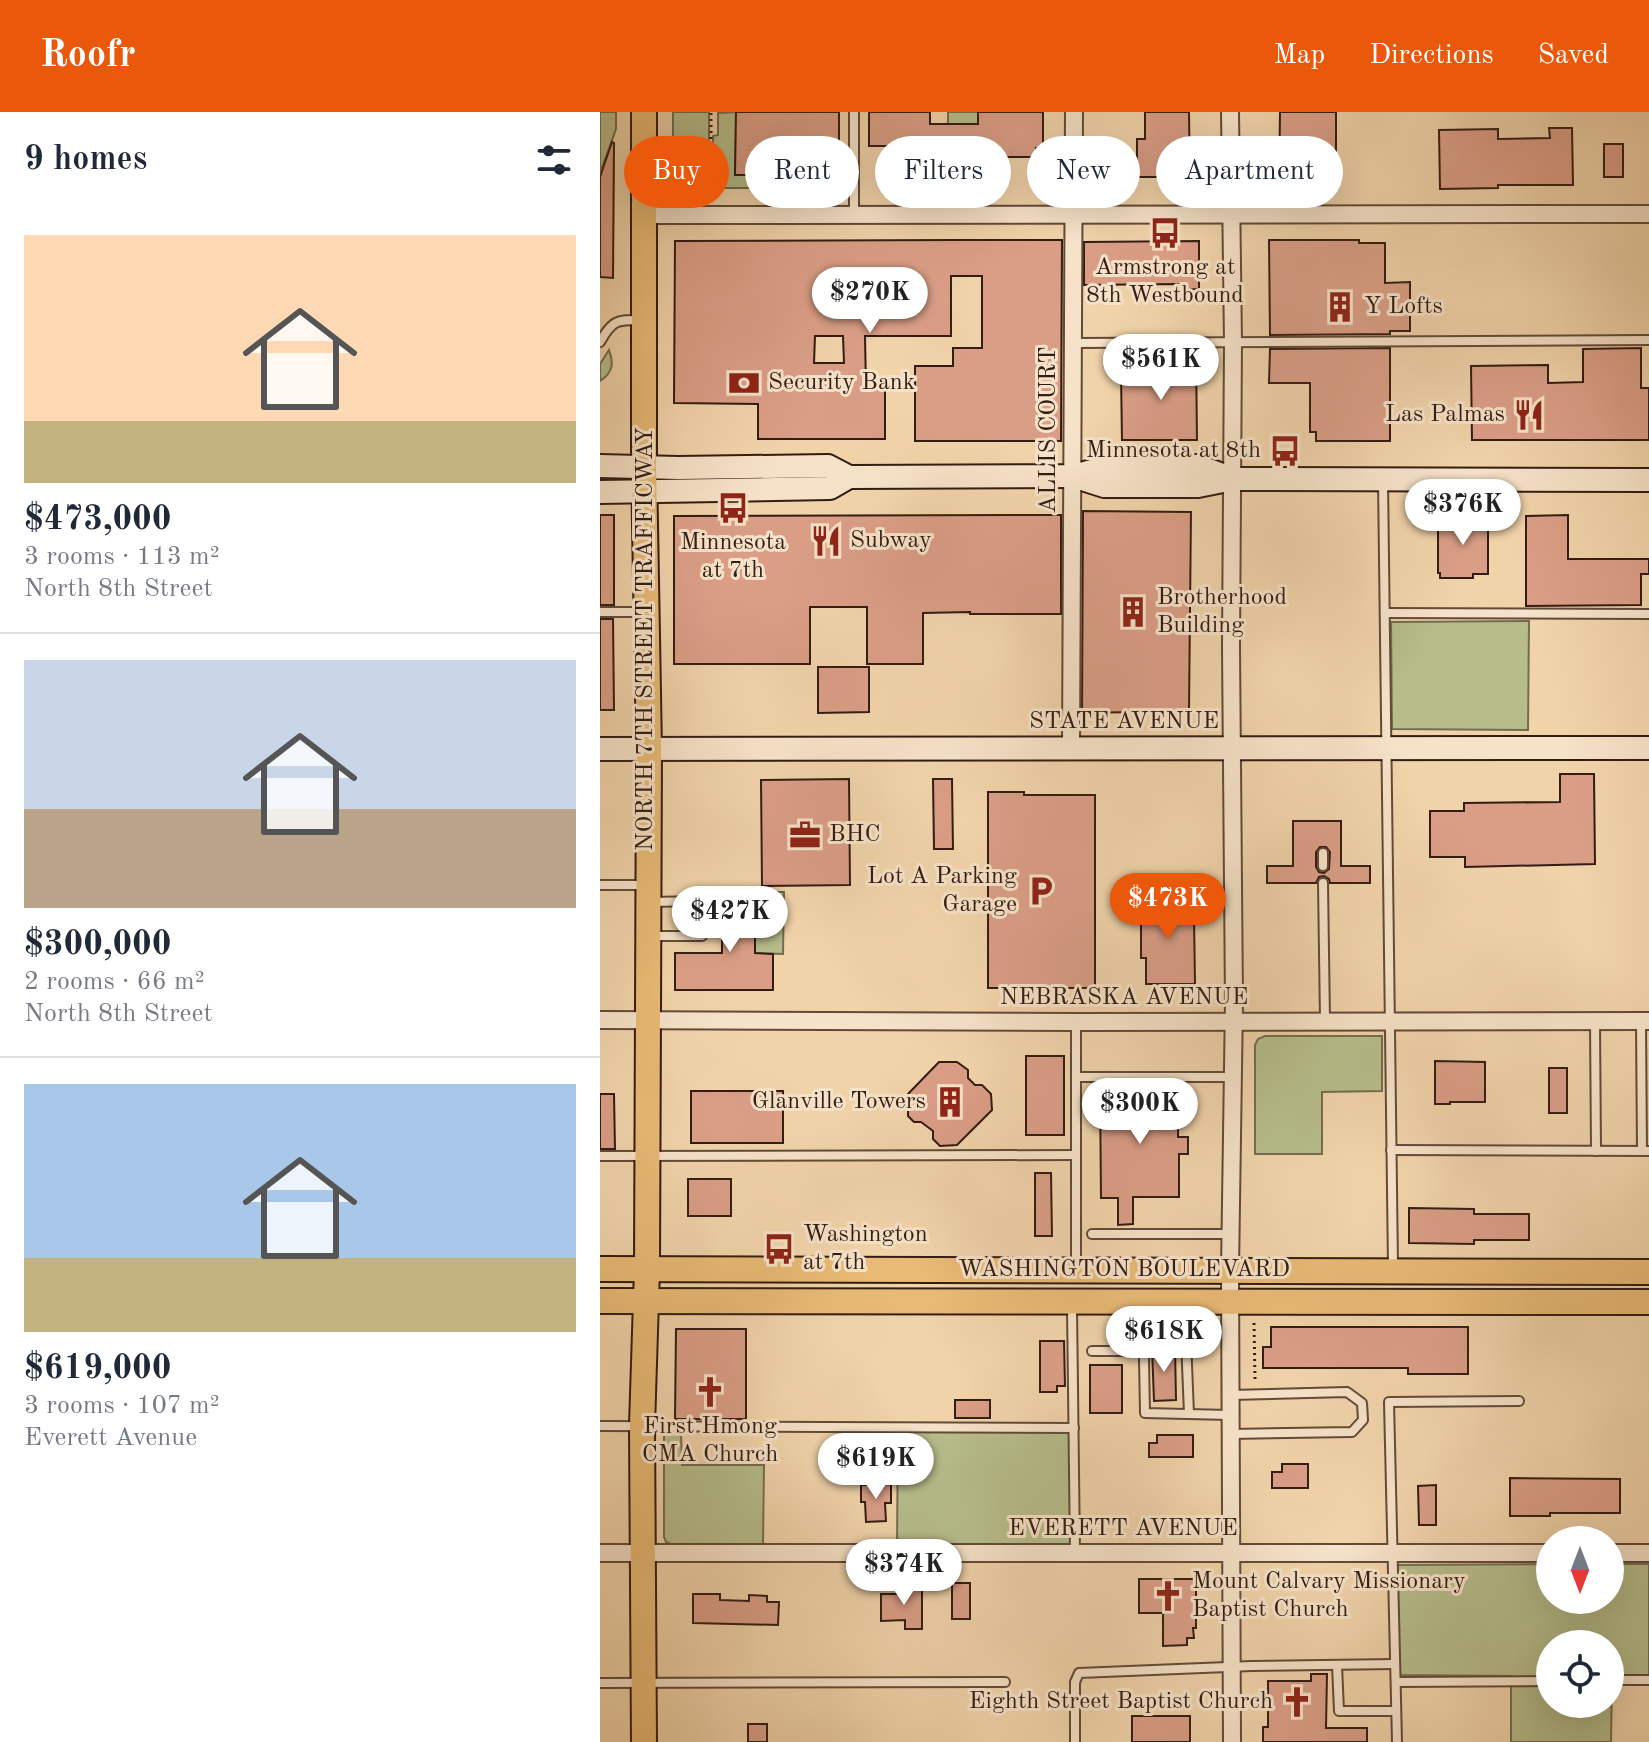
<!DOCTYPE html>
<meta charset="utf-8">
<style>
body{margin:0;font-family:"Old Standard TT",serif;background:#f2f2f3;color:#1f2937;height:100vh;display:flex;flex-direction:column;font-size:30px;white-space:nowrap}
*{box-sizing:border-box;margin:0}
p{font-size:26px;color:#747a83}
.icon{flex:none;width:44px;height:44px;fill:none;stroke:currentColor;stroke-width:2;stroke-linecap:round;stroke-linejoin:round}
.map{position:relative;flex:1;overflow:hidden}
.drawer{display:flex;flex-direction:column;background:#fff;width:600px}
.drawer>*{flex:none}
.guide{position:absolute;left:24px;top:24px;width:760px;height:72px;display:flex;gap:16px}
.needle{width:52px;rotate:180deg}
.fabs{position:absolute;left:936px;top:1414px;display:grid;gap:16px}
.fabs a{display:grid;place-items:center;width:88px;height:88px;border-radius:50%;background:#fff;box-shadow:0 8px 32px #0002;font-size:40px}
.price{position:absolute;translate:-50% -68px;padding:0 18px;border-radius:28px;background:#fff;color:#222;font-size:26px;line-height:52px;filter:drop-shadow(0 2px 4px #0008)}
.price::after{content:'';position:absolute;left:50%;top:48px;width:24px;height:18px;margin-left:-12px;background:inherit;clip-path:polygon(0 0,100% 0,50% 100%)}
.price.selected{background:#ea580c;color:#fff}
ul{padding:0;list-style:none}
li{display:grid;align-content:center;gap:16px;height:424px;padding:0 24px}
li+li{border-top:2px solid #e0e1e3}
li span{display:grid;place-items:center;height:248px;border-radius:0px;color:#555}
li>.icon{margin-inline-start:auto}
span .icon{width:144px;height:144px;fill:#fffc;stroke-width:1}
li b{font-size:34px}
h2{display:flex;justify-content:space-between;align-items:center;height:96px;padding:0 24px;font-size:34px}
.tag{padding:0 28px;border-radius:36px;background:#fff;box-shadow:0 8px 32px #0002;font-size:28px;line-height:72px}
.tag.selected{background:#ea580c;color:#fff}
header{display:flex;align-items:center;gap:48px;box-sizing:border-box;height:112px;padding:0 40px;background:#ea580c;color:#fff}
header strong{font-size:38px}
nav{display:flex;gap:44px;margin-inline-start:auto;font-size:28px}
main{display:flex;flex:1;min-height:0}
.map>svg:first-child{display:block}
</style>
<header>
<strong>Roofr</strong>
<nav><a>Map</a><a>Directions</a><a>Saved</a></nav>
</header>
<main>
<section class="drawer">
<h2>9 homes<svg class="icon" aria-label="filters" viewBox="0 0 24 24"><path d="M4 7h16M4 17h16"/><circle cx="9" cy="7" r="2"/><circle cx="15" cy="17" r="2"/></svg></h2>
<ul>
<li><span style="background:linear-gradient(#ffd9b3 75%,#c2b280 0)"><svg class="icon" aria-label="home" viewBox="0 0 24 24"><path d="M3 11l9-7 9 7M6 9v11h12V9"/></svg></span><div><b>$473,000</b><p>3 rooms · 113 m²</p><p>North 8th Street</p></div></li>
<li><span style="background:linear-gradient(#c9d6e8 60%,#b9a48a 0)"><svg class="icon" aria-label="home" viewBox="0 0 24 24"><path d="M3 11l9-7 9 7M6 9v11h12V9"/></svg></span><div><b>$300,000</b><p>2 rooms · 66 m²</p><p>North 8th Street</p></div></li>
<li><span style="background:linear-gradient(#a9c7e8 70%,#c2b280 0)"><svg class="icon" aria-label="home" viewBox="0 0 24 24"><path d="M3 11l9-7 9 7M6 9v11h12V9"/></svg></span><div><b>$619,000</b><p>3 rooms · 107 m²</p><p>Everett Avenue</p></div></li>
</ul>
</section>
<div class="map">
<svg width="1049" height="1630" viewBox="0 0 1049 1630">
<rect width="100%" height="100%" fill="#f1d3aa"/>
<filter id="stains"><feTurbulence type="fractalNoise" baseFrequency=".0025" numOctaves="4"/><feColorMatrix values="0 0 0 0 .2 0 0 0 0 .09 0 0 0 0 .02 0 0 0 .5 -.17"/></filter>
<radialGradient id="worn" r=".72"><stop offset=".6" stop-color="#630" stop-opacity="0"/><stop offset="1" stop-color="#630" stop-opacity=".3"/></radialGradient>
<!-- green -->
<g fill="#b6bd8b" stroke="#746c4f" stroke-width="2" fill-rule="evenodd">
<polygon points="0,0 16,0 16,17 0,61"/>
<polygon points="73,0 109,0 109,77 77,76 73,73"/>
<polygon points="136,0 135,63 161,63 161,76 113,76 113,24 118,23 118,1"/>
<rect x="348" y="0" width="30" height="12"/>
<path d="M 9,238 C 14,251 13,261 0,269 L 0,252 Z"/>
<polygon points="929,509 928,618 792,617 791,510"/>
<polygon points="161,780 184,780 183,842 155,841 155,808 160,807"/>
<polygon points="665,924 782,924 782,979 722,980 722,1042 655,1042 655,933 658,927"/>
<polygon points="470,1318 470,1432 297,1432 298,1319"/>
<polygon points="64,1320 81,1320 82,1353 164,1353 163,1432 73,1433 66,1430 64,1425"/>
<path d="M 950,1452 L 950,1488 L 1010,1488 L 1010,1452 L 1049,1452 L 1049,1564 L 1012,1564 L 1011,1630 L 911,1630 L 911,1564 L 797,1563 L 796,1453 ZM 950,1532 L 1010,1532 L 1010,1592 L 950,1592 Z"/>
</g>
<!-- building -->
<g fill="#da9e86" stroke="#331c13" stroke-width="2" fill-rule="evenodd">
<polygon points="136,0 239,0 239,63 135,63"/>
<polygon points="269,0 330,0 330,12 378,12 378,0 443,0 443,36 436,36 436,45 305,45 305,34 269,34"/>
<polygon points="545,0 589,0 590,71 564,71 564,65 537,65 537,27 545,27"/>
<polygon points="680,0 736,0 736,76 679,76"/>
<polygon points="949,16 972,16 973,73 898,73 898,76 840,77 839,18 898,17 898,27 950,26"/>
<polygon points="12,30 14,31 13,166 0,165 0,65"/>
<rect x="1004" y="32" width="19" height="33"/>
<path d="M 354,128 L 462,128 L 461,329 L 315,329 L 315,254 L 353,254 L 353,236 L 382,236 L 382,164 L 351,164 L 351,224 L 265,224 L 266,276 L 285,276 L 285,327 L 158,327 L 158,292 L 74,291 L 75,129 ZM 215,224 L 243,224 L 244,251 L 214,251 Z"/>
<polygon points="669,128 759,128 759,131 785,131 785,171 810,170 810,219 790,219 790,222 670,223"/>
<polygon points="599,129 599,177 579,178 579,172 484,173 484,130"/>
<polygon points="790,236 790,329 716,329 716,320 710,320 710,271 669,271 670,237"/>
<polygon points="1041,236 1041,276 1049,276 1049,328 872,328 871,254 948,253 948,271 983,270 983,237"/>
<polygon points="565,243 596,243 597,328 522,328 521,261 565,261"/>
<polygon points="483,399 591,400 589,599 482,601"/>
<rect x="0" y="403" width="14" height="90"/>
<polygon points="461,403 461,502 370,502 370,500 323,501 323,552 267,552 267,495 210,495 210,552 74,552 74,404"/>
<polygon points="968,403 968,447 1049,447 1049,462 1041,462 1041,493 926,494 926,404"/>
<polygon points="838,406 888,406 888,462 873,462 873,466 840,466 840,461 838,461"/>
<polygon points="0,507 13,507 14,598 0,598"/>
<polygon points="218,555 269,555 269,600 218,601"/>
<polygon points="960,662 994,662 995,752 865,755 865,745 830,745 830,699 864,699 864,691 960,690"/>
<polygon points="249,667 250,773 162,774 161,668"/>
<polygon points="333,667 352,667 353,737 334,737"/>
<polygon points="388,680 424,680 424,683 495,683 495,876 388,876"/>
<path d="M 693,709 L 741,709 L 741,754 L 770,754 L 770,771 L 730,771 L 729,767 L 724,764 L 719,765 L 716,771 L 667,771 L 667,754 L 693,754 ZM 720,735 L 726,735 L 730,740 L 729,757 L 724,761 L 719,760 L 716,755 L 716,740 Z"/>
<polygon points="134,780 160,780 160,808 155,808 155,841 173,842 173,878 75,878 75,841 122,841 122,803 126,803 126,784 134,784"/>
<polygon points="550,780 565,780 565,785 586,785 586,804 594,804 595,872 546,872 546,846 541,846 541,793 550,793"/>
<rect x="426" y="944" width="38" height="79"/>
<polygon points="835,949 885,950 885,990 850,990 850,992 835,992"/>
<polygon points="339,950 357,950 368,958 368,966 375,973 382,973 391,982 392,998 357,1033 340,1034 333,1027 333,1019 321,1010 314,1010 308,1004 308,982"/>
<rect x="949" y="956" width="18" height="45"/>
<polygon points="578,975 578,1025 588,1025 588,1042 579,1042 579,1085 533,1085 533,1112 518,1113 518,1086 501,1086 500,976"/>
<rect x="91" y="979" width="92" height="52"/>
<polygon points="0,982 14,982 15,1037 0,1037"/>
<polygon points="435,1061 451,1061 452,1124 435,1124"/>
<rect x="88" y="1067" width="43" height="37"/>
<polygon points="809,1096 874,1097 874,1102 929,1102 929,1128 874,1128 874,1132 809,1131"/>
<polygon points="671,1215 868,1215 868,1262 808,1262 808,1256 663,1256 663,1235 671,1235"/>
<polygon points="76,1217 146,1217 146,1307 75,1307"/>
<polygon points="440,1229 464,1229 465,1274 457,1274 457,1280 440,1280"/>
<polygon points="575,1235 576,1288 554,1289 552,1236"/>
<rect x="490" y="1253" width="32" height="48"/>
<rect x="355" y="1288" width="35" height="18"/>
<rect x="278" y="1323" width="15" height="16"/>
<polygon points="557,1323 593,1323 593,1345 549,1345 549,1331 557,1331"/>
<polygon points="682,1352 708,1352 708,1376 672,1376 672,1360 682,1360"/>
<polygon points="910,1366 1020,1367 1020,1401 950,1401 950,1404 910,1404"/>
<polygon points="291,1372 291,1391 285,1391 286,1409 266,1410 265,1390 261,1390 261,1373"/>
<polygon points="836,1373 836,1413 819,1413 818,1374"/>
<polygon points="539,1467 596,1467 596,1516 593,1516 594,1526 587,1526 587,1533 563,1534 563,1501 539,1501"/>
<polygon points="305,1471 322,1471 322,1517 305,1517 305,1508 281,1509 281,1482 305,1482"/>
<rect x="352" y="1471" width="18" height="36"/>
<polygon points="93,1482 120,1482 120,1488 149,1489 149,1483 167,1484 167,1490 179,1490 178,1513 93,1511"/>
<polygon points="711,1562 727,1562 726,1616 767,1616 767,1630 663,1630 663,1615 668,1615 668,1569 711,1569"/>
<rect x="532" y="1604" width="58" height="26"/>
<rect x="148" y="1612" width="19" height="18"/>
</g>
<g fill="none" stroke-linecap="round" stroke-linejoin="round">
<defs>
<g id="service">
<polyline points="254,0 254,103"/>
<path d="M 0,230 C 13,207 17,208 43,208"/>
<polyline points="474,231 1049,228"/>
<polyline points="783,368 793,1155"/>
<polyline points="0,500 45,500"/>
<polyline points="785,501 1049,502"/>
<polyline points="723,741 723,754"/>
<polyline points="723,771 725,909"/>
<polyline points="0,773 47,773"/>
<polyline points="49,790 103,789 102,824 52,824"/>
<polyline points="1041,909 1042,1039"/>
<polyline points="476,910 476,1157"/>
<polyline points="995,910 996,1039"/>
<polyline points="476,965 632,965"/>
<polyline points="791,1038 1049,1039"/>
<polyline points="0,1044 476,1043"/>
<polyline points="492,1122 630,1122"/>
<polyline points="543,1192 545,1301 630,1303"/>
<polyline points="472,1194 475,1440"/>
<polyline points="544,1228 586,1228 589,1302"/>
<polyline points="492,1239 544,1239"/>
<polyline points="631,1283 747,1280 762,1291 763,1308 752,1320 631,1322"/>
<polyline points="0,1314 474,1316"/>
<polyline points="737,1553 739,1599 796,1599"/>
<polyline points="1010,1568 1049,1568"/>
<polyline points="796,1570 950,1569"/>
<polyline points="0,1571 405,1570"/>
<polyline points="475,1630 475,1570 479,1561 652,1554 795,1552"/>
<polyline points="797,1630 789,1290 919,1289"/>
</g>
<g id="minor">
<polyline points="630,0 633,230 631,535 634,889 630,1158 632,1630"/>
<polyline points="44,103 1049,102"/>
<polyline points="471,636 474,0"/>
<polyline points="0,908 476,910 1049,909"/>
<polyline points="0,1441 950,1441"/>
<polyline points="1010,1441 1049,1441"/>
</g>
<g id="secondary">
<polyline points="0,354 78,356 228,354 249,365 473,364 506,355 598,354 633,367"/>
<polyline points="473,364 504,374 598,374 633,367 1049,368"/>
<polyline points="0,380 230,376 249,365"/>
<polyline points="0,637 1049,636"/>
</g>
<g id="primary">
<polyline points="44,0 44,355 49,638 47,1157 42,1314 44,1630"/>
<polyline points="0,1157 1049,1160"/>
<polyline points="0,1189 1049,1190"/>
</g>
</defs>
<!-- service casing -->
<use href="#service" stroke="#624a39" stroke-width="12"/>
<!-- minor casing -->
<use href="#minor" stroke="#624a39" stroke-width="20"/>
<!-- secondary casing -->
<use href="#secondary" stroke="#331c13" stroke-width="26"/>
<!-- primary casing -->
<use href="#primary" stroke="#331c13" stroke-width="28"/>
<!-- path -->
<g stroke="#331c13" stroke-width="3" stroke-dasharray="2 4" stroke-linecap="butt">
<polyline points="111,81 111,0"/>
<polyline points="654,1211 655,1267"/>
</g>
<!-- service -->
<use href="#service" stroke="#f6e2c8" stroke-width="8"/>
<!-- minor -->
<use href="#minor" stroke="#f6e2c8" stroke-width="16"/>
<!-- secondary -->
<use href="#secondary" stroke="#f6e2c8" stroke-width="22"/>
<!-- primary -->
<use href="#primary" stroke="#e8ba75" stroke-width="24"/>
</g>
<!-- icons -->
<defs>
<symbol id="bus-bare" viewBox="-9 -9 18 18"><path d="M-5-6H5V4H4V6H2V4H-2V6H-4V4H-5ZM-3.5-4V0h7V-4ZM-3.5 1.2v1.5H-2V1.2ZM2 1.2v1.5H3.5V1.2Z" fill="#8f2418" stroke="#f6e2c8" stroke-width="2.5" paint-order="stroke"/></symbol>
<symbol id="building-bare" viewBox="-9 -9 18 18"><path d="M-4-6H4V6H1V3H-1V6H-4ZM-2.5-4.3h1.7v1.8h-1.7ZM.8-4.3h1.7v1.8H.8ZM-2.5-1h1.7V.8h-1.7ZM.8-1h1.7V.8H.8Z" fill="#8f2418" stroke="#f6e2c8" stroke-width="2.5" paint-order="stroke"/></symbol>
<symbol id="bank-bare" viewBox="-9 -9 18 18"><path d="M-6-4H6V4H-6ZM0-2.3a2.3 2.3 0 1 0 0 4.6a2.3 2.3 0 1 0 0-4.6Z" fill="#8f2418" stroke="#f6e2c8" stroke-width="2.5" paint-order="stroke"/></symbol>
<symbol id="restaurant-bare" viewBox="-9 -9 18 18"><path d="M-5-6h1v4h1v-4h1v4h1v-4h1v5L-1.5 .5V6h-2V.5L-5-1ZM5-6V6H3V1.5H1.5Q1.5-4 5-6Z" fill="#8f2418" stroke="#f6e2c8" stroke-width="2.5" paint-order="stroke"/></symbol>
<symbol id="office-bare" viewBox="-9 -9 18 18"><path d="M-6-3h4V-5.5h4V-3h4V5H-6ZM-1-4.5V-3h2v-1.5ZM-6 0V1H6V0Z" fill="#8f2418" stroke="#f6e2c8" stroke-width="2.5" paint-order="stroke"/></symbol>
<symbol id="parking-bare" viewBox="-9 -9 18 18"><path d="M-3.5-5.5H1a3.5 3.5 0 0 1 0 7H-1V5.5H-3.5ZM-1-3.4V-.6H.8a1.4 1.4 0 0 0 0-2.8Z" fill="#8f2418" stroke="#f6e2c8" stroke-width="2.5" paint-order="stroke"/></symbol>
<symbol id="church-bare" viewBox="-9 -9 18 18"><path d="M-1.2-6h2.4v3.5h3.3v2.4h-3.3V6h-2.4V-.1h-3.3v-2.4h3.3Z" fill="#8f2418" stroke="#f6e2c8" stroke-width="2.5" paint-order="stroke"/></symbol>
</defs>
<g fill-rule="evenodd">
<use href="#bus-bare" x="543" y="99" width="44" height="44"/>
<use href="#building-bare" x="718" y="173" width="44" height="44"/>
<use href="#bank-bare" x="122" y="249" width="44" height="44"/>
<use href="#restaurant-bare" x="907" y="281" width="44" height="44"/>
<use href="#bus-bare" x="663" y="317" width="44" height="44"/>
<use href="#bus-bare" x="111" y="374" width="44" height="44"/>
<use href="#restaurant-bare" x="204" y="407" width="44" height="44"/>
<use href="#building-bare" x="511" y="478" width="44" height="44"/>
<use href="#office-bare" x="183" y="701" width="44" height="44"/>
<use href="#parking-bare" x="419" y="757" width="44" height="44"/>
<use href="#building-bare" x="328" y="968" width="44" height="44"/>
<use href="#bus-bare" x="157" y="1115" width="44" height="44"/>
<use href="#church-bare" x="88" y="1258" width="44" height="44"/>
<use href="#church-bare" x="546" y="1462" width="44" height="44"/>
<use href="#church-bare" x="675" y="1568" width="44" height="44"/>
</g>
<g text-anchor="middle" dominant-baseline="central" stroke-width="6" stroke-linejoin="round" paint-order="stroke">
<!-- poi labels -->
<g font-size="24" fill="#331c13" stroke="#f6e2c8" text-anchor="start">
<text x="565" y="156" text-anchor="middle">Armstrong at<tspan x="565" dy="28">8th Westbound</tspan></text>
<text x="764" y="195">Y Lofts</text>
<text x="168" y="271">Security Bank</text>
<text x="905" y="303" text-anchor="end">Las Palmas</text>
<text x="661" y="339" text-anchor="end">Minnesota at 8th</text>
<text x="250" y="429">Subway</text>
<text x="133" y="431" text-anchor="middle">Minnesota<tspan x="133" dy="28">at 7th</tspan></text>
<text x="557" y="486">Brotherhood<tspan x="557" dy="28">Building</tspan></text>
<text x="229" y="723">BHC</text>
<text x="417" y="765" text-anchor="end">Lot A Parking<tspan x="417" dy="28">Garage</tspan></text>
<text x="326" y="990" text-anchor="end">Glanville Towers</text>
<text x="203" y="1123">Washington<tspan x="203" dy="28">at 7th</tspan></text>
<text x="110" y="1315" text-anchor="middle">First Hmong<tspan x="110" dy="28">CMA Church</tspan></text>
<text x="592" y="1470">Mount Calvary Missionary<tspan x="592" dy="28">Baptist Church</tspan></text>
<text x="673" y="1590" text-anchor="end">Eighth Street Baptist Church</text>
</g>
<!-- street labels -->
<g font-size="24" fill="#331c13" stroke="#f6e2c8">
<text transform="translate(449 318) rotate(-90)">ALLIS COURT</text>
<text transform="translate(46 527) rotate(-90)">NORTH 7TH STREET TRAFFICWAY</text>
<text x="524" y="610">STATE AVENUE</text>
<text x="524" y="886">NEBRASKA AVENUE</text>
<text x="524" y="1158">WASHINGTON BOULEVARD</text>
<text x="523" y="1417">EVERETT AVENUE</text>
</g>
</g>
<rect width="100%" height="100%" filter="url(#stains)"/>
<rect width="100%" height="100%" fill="url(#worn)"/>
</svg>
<div class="fabs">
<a><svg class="needle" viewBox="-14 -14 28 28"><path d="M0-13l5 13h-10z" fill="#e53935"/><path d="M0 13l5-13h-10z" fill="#747a83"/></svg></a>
<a><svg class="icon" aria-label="locate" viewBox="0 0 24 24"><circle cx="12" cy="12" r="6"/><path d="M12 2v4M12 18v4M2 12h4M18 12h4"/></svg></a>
</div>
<b class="price" style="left:270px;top:223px">$270K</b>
<b class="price" style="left:561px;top:290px">$561K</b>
<b class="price" style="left:863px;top:435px">$376K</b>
<b class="price selected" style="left:568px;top:829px">$473K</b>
<b class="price" style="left:130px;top:842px">$427K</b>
<b class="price" style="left:540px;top:1034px">$300K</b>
<b class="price" style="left:564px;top:1262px">$618K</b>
<b class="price" style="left:276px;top:1389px">$619K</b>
<b class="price" style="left:304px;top:1495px">$374K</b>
<div class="guide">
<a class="tag selected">Buy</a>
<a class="tag">Rent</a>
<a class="tag">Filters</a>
<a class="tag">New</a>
<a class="tag">Apartment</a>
</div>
</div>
</main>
